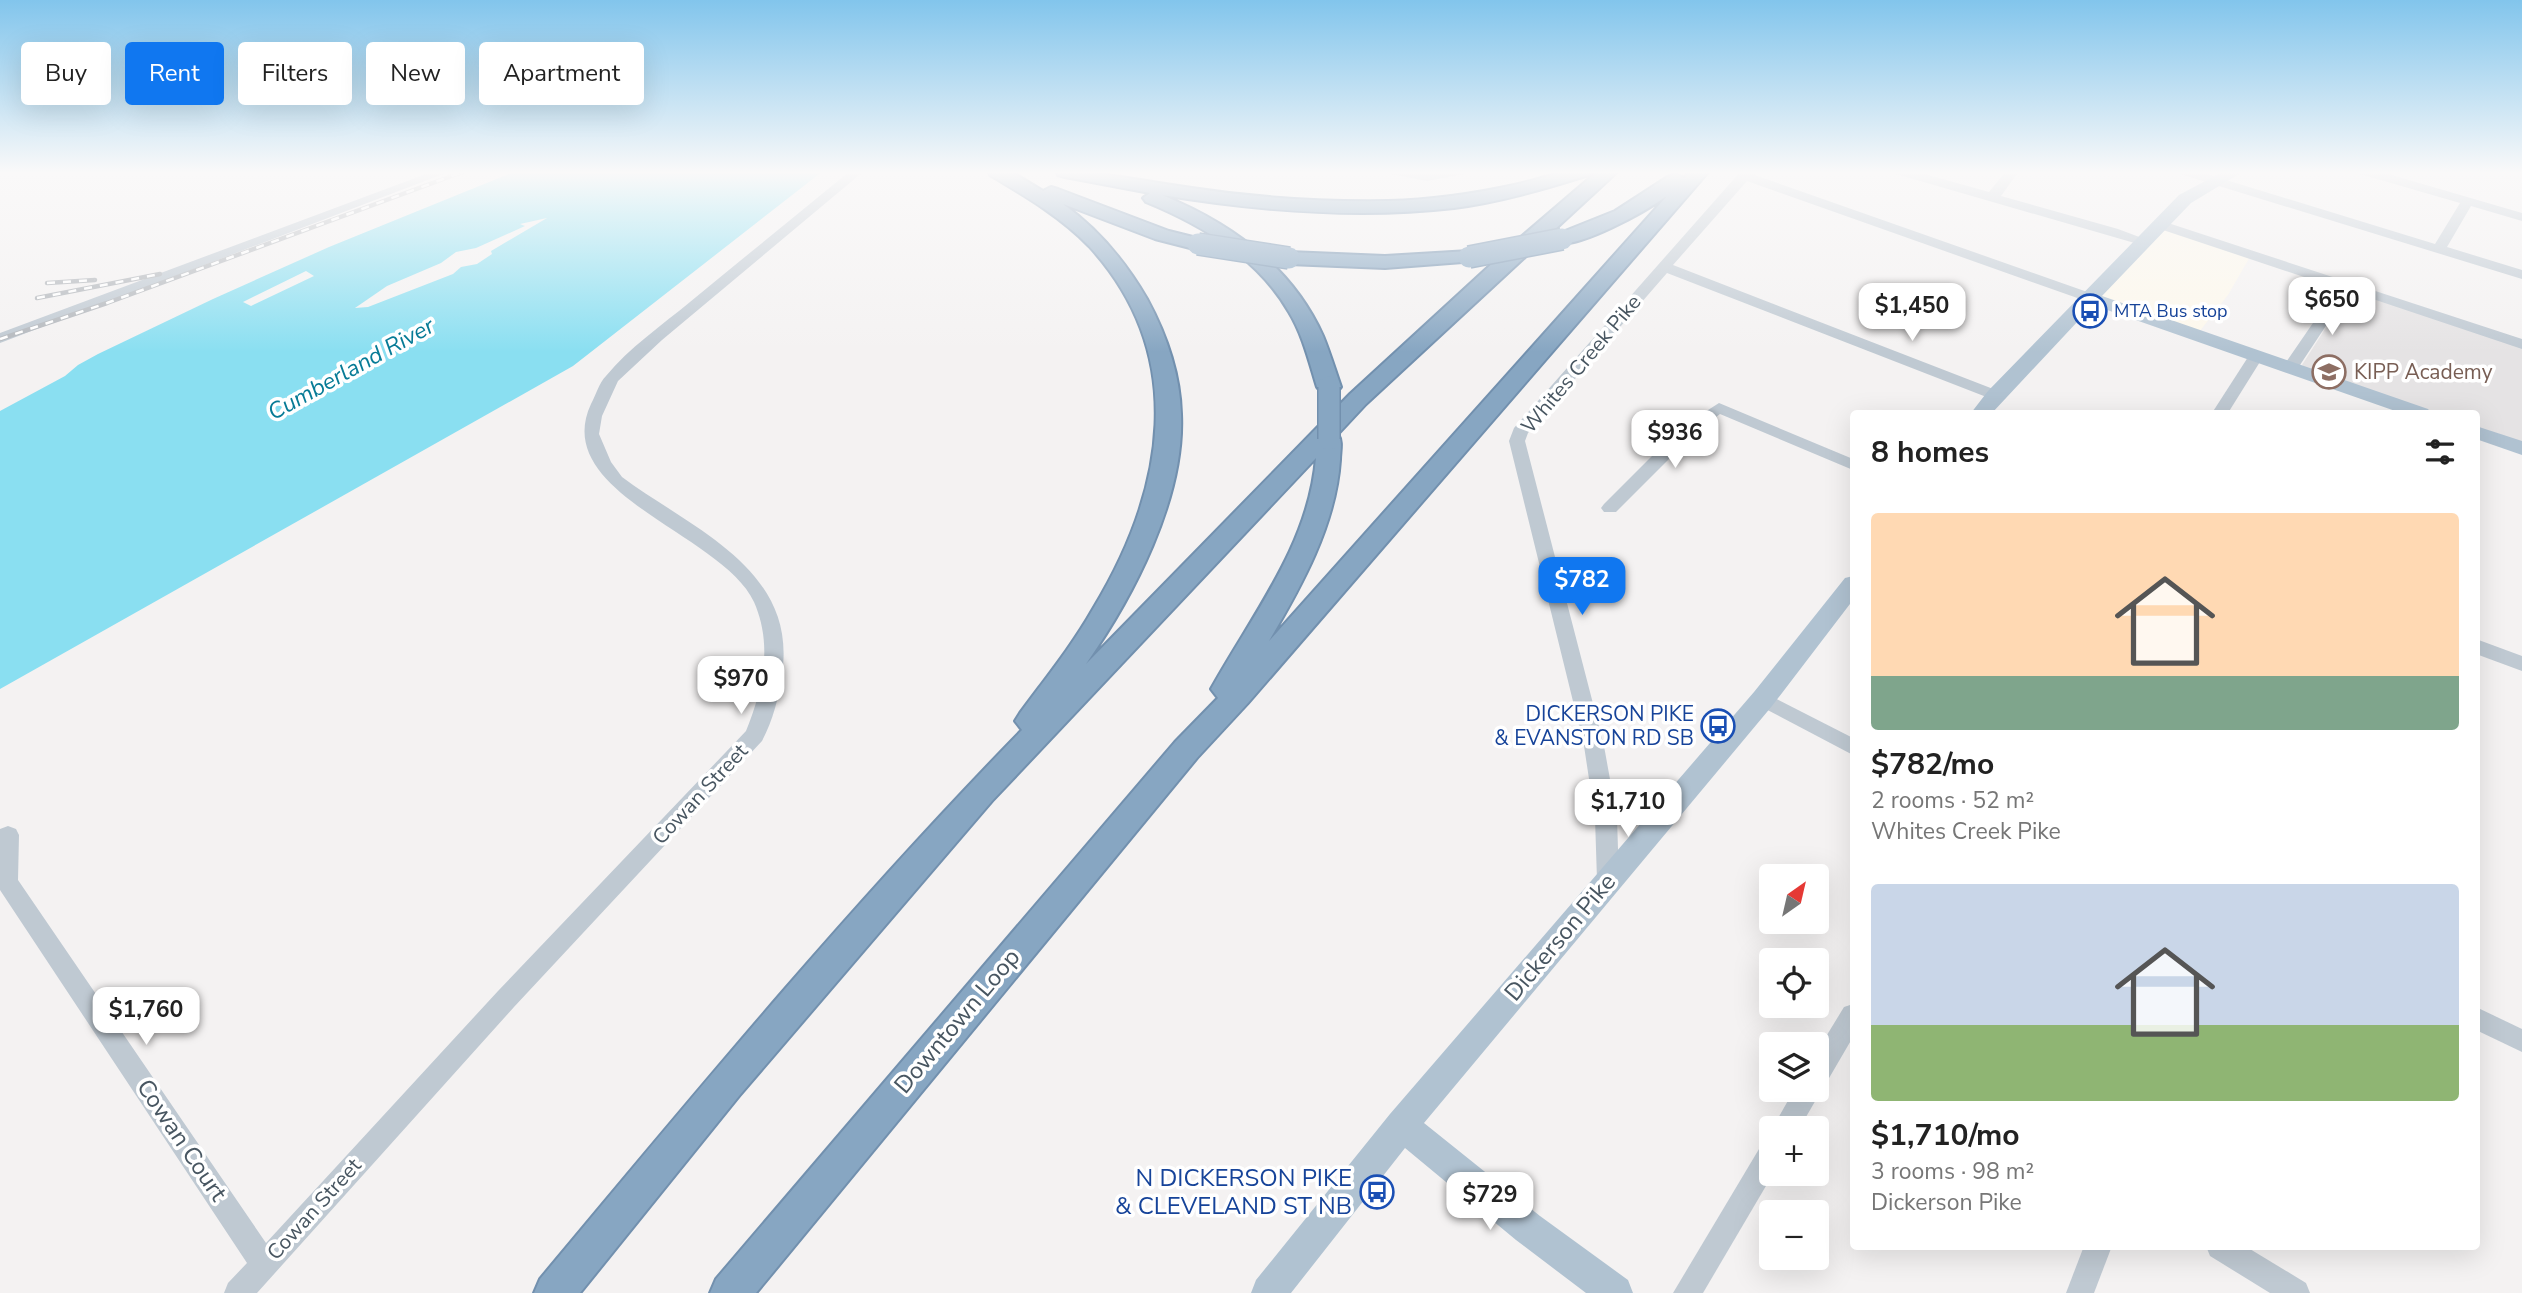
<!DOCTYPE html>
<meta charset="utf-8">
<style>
body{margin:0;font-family:"Nunito Sans",sans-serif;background:#f2f2f2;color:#222;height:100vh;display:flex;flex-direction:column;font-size:26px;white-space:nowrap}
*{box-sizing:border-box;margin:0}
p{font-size:23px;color:#767676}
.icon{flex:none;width:38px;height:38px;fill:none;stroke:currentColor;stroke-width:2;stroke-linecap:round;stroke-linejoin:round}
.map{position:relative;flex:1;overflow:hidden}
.sheet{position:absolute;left:1850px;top:410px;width:630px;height:840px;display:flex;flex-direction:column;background:#fff;border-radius:7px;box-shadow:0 7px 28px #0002}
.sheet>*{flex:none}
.banner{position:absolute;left:21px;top:42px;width:665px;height:63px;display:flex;gap:14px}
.needle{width:46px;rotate:34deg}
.fabs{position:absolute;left:1759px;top:864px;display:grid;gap:14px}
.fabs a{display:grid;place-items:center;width:70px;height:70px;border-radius:7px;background:#fff;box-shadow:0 7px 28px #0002;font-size:35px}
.price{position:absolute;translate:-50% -60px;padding:0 16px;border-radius:14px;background:#fff;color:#222;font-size:23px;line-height:46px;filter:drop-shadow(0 2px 4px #0008)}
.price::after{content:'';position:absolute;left:50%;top:42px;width:21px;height:16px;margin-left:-10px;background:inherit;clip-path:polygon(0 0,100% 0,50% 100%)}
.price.on{background:#1077f0;color:#fff}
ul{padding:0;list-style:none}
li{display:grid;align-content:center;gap:14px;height:371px;padding:0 21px}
li span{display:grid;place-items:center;height:217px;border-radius:7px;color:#555}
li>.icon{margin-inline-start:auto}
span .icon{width:126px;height:126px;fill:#fffc;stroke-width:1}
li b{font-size:30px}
h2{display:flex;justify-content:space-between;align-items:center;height:84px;padding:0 21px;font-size:30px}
.chip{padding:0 24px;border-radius:7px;background:#fff;box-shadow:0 7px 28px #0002;font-size:24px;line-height:63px}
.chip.on{background:#1077f0;color:#fff}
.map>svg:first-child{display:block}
</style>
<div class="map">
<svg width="2522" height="1293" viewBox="0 0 2522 1293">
<rect width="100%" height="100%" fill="#f4f2f2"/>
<!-- commercial -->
<polygon fill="#fdf8ec" points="2159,224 2251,255 2228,295 2196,336 2088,297"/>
<!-- education -->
<polygon fill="#e5e3e4" points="2350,290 2522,347 2522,443 2476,427 2476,413 2434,413 2312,372 2302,365"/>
<!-- water -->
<path fill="#8adff1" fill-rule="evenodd" d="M 516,171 L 823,171 L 573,366 L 0,689 L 0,411 L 65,376 L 78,365 L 98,354 L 213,299 L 329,247 ZM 547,218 L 491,251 L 492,254 L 477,264 L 461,267 L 453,274 L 368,307 L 355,308 L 387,286 L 441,263 L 456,252 L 476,248 L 525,226 L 520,224 ZM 306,271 L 314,276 L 251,306 L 243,302 Z"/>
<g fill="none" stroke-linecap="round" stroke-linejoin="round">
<defs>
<g id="highway">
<path d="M 988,171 L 1010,171 L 1043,191 L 1051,187 L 1058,189 L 1169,231 L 1205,240 L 1208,244 L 1205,248 L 1198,250 L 1155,239 L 1063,204 C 1098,229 1125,261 1147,299 C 1166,334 1180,374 1181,414 C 1185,498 1133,597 1086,664 L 1350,394 L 1521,237 L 1598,171 L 1618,171 L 1366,404 L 1338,434 C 1343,442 1340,451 1340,460 C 1336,524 1301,587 1269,641 L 1667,196 C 1646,211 1579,249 1555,243 L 1552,239 L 1555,235 L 1615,211 L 1669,176 L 1676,174 L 1684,178 L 1690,171 L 1709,171 L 1248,703 L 1197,758 L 756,1293 L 710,1293 L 716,1279 L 1175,742 L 1218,698 L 1211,689 C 1252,615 1309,545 1316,458 L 992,801 L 739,1096 L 580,1293 L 534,1293 L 540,1279 C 696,1092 852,904 1022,730 L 1015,721 L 1020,713 C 1045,679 1072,646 1093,609 C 1164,492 1190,356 1089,246 C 1061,217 1025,196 990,175 Z"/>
<path d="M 1056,171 C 1102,171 1146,182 1192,188 C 1257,198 1322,202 1388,201 C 1430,200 1473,194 1514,185 C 1541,179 1563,169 1591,171 L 1589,175 C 1544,189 1500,202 1454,208 C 1357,219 1259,211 1162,195 C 1231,223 1292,267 1323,336 C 1330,353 1335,370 1341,387 L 1337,392 L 1321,392 L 1317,387 C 1309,361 1303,335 1289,312 C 1258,258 1202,225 1146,202 L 1143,198 L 1150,193 L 1065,177 L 1058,175 Z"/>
<polygon points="1469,251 1476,253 1479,257 1476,261 1385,268 1289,264 1282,262 1279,258 1282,254 1289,252 1385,256"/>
</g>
</defs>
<!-- highway casing -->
<use href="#highway" stroke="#7290ae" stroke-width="4"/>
<!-- minor -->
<g fill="#bfc9d2" fill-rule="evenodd">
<polygon points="434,171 451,171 0,343 0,333"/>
<path d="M 850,171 L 864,171 L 662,340 L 618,381 L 602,416 L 599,434 L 611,462 L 622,477 C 692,529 798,569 782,674 C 779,697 773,720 762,741 L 514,1007 L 257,1293 L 224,1293 L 228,1283 L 247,1263 L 0,890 L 0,829 L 8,826 L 16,829 L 19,835 L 18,880 L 266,1243 L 498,991 L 746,731 C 763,689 773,645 754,602 C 723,534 549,494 591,404 C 596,395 599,383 606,376 C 629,348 662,325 690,302 C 743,258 797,215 850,171 Z"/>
<polygon points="1390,171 1427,173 1465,171 1464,174 1427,181 1391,174"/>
<polygon points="1741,171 1754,171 1752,174 2093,294 2095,297 2088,301 2083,300 1747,181 1673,265 2001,392 2003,395 2001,398 1989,398 1667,273 1528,433 1525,441 1604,746 1617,818 1619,880 1616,887 1608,889 1600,887 1597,880 1595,818 1584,746 1509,441 1514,428"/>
<polygon points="1895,171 1914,171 1989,192 2006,171 2019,171 2001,196 2118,229 2150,241 2143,245 2138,244 1896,174"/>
<polygon points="2179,171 2197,171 2435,244 2460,203 2360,174 2359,171 2378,171 2522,213 2522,221 2471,206 2447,247 2522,270 2522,279 2180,174"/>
<polygon points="2159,220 2522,339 2522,349 2349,291 2296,371 2284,371 2282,368 2337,288 2154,227 2152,224"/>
<polygon points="2255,352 2263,357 2228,413 2212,413 2250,354"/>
<polygon points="1719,403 1853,459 1853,470 1720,414 1692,436 1616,512 1604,512 1601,508 1604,504 1680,428"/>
<polygon points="2476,639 2522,656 2522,671 2476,654"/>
<polygon points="1763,692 1853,738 1853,755 1756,704 1753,699 1756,694"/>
<polygon points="1853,1004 1853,1037 1825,1085 1819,1087 1817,1098 1799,1129 1772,1129 1794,1090 1816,1090 1816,1053 1844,1007"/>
<polygon points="2476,1007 2522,1029 2522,1052 2476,1030"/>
<polygon points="1771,1140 1773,1174 1703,1293 1673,1293 1762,1144"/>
<polygon points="2084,1246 2112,1246 2094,1293 2066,1293"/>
<polygon points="2206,1246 2245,1246 2306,1283 2310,1293 2270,1293 2210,1256"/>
</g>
<!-- major -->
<g fill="#b0c2d1" fill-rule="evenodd">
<polygon points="2224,171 2244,171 2191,203 2102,296 2428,409 2431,413 2401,413 2093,305 1992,413 1971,413 1988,391 2179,195"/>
<polygon points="2476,426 2522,441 2522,455 2476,439"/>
<polygon points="1853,576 1853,600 1772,706 1424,1123 1540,1216 1628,1280 1633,1293 1586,1293 1516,1240 1405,1148 1291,1293 1251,1293 1256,1280 1390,1114 1754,692 1845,578"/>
</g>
<!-- highway -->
<use href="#highway" fill="#87a6c2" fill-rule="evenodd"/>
<defs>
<g id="rail">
<polyline points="47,283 95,280"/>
<polyline points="37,298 160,274"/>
<polyline points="0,339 107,303 465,171"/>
</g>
</defs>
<!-- rail casing -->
<use href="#rail" stroke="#b3b7bc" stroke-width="4.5"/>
<!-- rail -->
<use href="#rail" stroke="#fff" stroke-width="2.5" stroke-dasharray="8" stroke-linecap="butt"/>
<defs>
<g id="highway-bridge">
<polyline points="1198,244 1289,258"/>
<polyline points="1469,257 1562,239"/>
<polyline points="1329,387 1329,439"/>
</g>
</defs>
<!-- highway-bridge casing -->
<use href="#highway-bridge" stroke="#7290ae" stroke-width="24" stroke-linecap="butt"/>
<!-- highway-bridge -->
<use href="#highway-bridge" stroke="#87a6c2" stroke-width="21"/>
</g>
<!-- sky -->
<linearGradient id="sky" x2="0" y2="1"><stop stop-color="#82c5ec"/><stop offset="0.49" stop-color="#faf9f9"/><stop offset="1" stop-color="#faf9f9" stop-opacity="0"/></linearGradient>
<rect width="2522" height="352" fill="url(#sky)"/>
<!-- icons -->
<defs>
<symbol id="bus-ring" viewBox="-11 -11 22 22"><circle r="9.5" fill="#fff" stroke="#1a4fb4" stroke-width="1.5"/><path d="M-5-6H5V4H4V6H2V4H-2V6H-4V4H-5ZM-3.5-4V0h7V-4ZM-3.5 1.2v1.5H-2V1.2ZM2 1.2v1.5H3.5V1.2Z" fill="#1a4fb4"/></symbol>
<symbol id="school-ring" viewBox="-11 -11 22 22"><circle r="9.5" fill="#fff" stroke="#8d6e63" stroke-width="1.5"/><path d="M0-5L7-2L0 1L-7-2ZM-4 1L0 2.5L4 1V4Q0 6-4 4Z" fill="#8d6e63"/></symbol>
</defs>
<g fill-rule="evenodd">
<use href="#bus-ring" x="2071" y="292" width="38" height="38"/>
<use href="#school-ring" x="2310" y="353" width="38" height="38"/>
<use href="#bus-ring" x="1699" y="707" width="38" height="38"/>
<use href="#bus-ring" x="1358" y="1173" width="38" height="38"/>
</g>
<g text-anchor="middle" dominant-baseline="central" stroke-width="7" stroke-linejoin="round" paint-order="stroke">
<!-- far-transit labels -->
<g font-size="18" fill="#164399" stroke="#fff" text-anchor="start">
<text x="2114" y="311">MTA Bus stop</text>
</g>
<!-- street labels -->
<g font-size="21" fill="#485661" stroke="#fff">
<text transform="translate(1581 364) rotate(-50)">Whites Creek Pike</text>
<text transform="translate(700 794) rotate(-47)">Cowan Street</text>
<text transform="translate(314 1209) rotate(-48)">Cowan Street</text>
</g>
<!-- education labels -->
<g font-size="21" fill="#785e54" stroke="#fff" text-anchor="start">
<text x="2354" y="372">KIPP Academy</text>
</g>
<!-- transit labels -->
<g font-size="21" fill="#164399" stroke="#fff" text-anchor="end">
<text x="1694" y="714">DICKERSON PIKE<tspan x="1694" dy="24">&amp; EVANSTON RD SB</tspan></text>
</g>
<!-- water labels -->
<g font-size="23" font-style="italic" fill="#077b96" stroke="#fff">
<text transform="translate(351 369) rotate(-29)">Cumberland River</text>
</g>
<!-- near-street labels -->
<g font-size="24" fill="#485661" stroke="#fff">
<text transform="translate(1560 937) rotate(-50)">Dickerson Pike</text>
<text transform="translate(957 1021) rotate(-50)">Downtown Loop</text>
<text transform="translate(182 1140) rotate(56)">Cowan Court</text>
</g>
<!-- near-transit labels -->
<g font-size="24" fill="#164399" stroke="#fff" text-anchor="end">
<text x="1352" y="1178">N DICKERSON PIKE<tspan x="1352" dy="28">&amp; CLEVELAND ST NB</tspan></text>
</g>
</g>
</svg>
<div class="fabs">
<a><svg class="needle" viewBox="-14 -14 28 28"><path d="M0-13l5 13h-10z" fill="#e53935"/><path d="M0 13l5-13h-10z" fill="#767676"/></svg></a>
<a><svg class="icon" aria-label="locate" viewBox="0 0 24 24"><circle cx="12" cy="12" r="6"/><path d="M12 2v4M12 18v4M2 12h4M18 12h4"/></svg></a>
<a><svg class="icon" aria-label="layers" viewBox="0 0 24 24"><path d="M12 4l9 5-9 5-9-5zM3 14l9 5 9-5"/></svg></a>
<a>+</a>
<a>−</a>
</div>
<b class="price" style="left:2332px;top:337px">$650</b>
<b class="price" style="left:1912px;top:343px">$1,450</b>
<b class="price" style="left:1675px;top:470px">$936</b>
<b class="price on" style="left:1582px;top:617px">$782</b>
<b class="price" style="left:741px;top:716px">$970</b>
<b class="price" style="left:1628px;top:839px">$1,710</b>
<b class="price" style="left:146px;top:1047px">$1,760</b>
<b class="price" style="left:1490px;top:1232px">$729</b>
<div class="banner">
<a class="chip">Buy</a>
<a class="chip on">Rent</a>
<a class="chip">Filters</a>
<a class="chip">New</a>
<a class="chip">Apartment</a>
</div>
<section class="sheet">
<h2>8 homes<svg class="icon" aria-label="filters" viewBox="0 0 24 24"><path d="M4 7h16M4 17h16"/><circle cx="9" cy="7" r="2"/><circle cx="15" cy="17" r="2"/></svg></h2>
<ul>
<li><span style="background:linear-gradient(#ffd9b3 75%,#7fa58c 0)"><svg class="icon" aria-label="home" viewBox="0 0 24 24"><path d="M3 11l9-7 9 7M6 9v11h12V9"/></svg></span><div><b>$782/mo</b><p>2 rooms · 52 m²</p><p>Whites Creek Pike</p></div></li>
<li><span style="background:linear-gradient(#c9d6e8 65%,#8fb573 0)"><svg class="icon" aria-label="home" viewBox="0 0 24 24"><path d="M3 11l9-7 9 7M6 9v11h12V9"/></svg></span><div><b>$1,710/mo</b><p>3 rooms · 98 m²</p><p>Dickerson Pike</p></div></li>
</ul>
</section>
</div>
